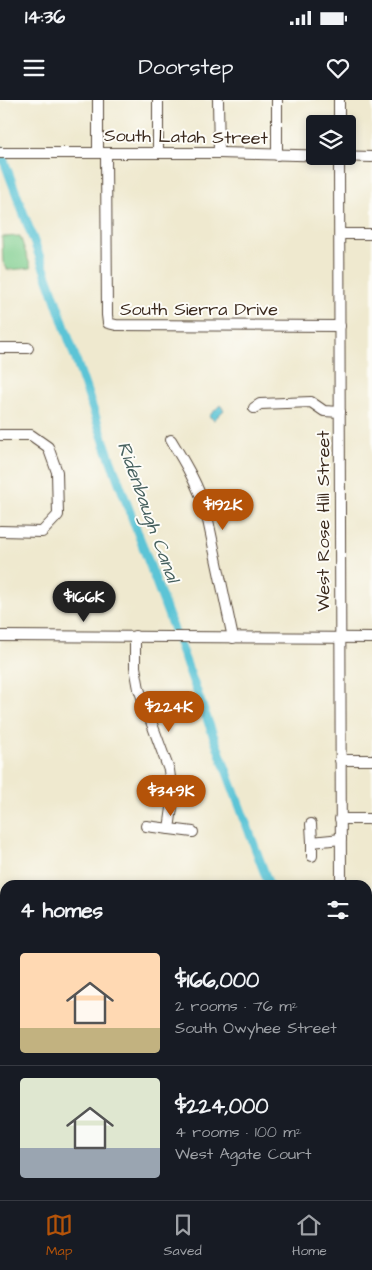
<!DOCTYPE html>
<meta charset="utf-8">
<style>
body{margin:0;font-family:"Architects Daughter",sans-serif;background:#242831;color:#f1f3f6;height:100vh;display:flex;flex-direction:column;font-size:19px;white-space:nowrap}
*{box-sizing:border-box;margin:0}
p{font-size:16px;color:#9ea1a6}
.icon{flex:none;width:28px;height:28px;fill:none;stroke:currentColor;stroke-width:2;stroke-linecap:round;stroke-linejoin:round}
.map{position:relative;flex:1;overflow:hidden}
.panel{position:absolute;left:0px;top:780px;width:372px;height:320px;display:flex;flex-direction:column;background:#171b24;border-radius:15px 15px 0 0;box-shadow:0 2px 8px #0003}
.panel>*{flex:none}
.fabs{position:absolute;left:306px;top:15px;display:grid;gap:10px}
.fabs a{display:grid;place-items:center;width:50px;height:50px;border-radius:5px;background:#171b24;box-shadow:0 2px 8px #0003;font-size:25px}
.price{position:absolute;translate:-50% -42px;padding:0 11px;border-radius:18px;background:#b45309;color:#fff;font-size:16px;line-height:32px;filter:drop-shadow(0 1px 2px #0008)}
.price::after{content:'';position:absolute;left:50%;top:30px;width:15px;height:11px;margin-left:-8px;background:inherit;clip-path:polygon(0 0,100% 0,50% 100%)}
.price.active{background:#222;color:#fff}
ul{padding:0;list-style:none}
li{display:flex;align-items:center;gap:15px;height:125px;padding:0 20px}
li+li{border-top:1px solid #363941}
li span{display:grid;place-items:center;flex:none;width:140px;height:100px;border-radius:5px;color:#555}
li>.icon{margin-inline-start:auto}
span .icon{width:60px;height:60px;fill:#fffc;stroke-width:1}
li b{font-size:21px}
h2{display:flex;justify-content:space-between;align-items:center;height:60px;padding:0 20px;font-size:21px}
.status{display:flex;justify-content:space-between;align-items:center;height:35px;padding:0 25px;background:#171b24;direction:ltr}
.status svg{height:14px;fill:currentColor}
header{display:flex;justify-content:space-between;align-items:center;height:65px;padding:0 20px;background:#171b24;font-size:22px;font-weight:600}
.tab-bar{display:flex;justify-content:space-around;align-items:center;height:70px;border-top:1px solid #363941;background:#171b24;font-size:14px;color:#9ea1a6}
.tab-bar a{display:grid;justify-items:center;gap:2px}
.tab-bar .active{color:#b45309}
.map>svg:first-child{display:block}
</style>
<div class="status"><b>14:36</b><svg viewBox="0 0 49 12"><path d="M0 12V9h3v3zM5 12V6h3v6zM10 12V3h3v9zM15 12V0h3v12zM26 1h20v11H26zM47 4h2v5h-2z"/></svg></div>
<header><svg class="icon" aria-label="menu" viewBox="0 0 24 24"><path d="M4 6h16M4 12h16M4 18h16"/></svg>Doorstep<svg class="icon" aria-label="heart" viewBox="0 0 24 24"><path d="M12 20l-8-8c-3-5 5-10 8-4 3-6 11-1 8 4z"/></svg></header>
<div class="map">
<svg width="372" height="1100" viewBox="0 0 372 1100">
<rect width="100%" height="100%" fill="#fdfcf7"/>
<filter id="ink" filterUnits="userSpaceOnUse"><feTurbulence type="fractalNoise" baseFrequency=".02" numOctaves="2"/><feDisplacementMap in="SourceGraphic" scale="10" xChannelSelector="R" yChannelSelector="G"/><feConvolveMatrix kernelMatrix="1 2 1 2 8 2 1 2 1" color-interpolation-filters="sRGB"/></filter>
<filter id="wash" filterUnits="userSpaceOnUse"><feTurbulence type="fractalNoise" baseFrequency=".0096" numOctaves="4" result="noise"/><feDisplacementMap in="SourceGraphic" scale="20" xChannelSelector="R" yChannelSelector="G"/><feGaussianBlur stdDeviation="1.12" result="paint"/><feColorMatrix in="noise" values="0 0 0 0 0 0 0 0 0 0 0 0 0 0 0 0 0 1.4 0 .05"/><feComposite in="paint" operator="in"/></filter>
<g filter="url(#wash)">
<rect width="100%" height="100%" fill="#efe9cf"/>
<!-- green -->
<polygon fill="#7ecd8d" stroke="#5c7c56" points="20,136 31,168 8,170 3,162 2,137"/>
<!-- water -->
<polygon fill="#5bc4d6" stroke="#4b777a" points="220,305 224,310 214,320 209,316"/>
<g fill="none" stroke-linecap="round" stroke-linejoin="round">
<!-- canal -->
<g stroke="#5bc4d6" stroke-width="9">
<polyline points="0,50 52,190 108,353 269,785"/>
<polyline points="323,1100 324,1095"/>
</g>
</g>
</g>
<g filter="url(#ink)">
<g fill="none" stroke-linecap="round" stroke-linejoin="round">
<defs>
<g id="minor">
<polyline points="158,0 158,53"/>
<polyline points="218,0 219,53"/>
<polyline points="277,0 277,55"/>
<polyline points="339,0 339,24"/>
<polyline points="0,53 219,53 372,57"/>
<polyline points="98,53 98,0"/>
<polyline points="106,53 107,215 108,223 116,225 340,226"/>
<polyline points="339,56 341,785"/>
<polyline points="340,134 372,134"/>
<polyline points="0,248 28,248"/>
<polyline points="254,308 260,304 311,302 324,311 340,312"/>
<polyline points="0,335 31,335 48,347 57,372 58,415 42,432 0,431"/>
<path d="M 171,340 C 185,363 198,385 206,411 L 233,538"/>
<polyline points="0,536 372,538"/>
<polyline points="135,536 135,567 139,589 169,670 173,701 169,729"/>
<polyline points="340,660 372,660"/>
<polyline points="340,719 372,719"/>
<polyline points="311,724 312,742 341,739"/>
<polyline points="146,726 193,732"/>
<polyline points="312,742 312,756"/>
<polyline points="368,832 372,832"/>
<polyline points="0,833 5,833"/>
<polyline points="0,897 5,898"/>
<polyline points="368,942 372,942"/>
<polyline points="0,1017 5,1017"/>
<polyline points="368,1087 372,1087"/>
<polyline points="25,1095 25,1100"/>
<polyline points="158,1095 158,1100"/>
<polyline points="261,1095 261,1100"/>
<polyline points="348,1100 349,1095"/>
</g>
</defs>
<!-- minor casing -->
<use href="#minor" stroke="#564739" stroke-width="12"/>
<!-- minor -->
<use href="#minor" stroke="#fff" stroke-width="10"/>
</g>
</g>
<g text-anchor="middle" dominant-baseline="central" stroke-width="4" stroke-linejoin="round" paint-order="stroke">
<!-- street labels -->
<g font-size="18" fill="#3b2a1e" stroke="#fdfcf7">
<text transform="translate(186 37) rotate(1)">South Latah Street</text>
<text x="199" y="209">South Sierra Drive</text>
<text transform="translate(323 421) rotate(-90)">West Rose Hill Street</text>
</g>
<!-- water labels -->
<g font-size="19" font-style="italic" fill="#46605e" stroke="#fdfcf7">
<text transform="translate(148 412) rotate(70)">Ridenbaugh Canal</text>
</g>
</g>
</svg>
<div class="fabs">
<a><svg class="icon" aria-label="layers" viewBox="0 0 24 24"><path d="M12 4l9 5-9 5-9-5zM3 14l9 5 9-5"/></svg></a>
</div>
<b class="price" style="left:223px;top:431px">$192K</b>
<b class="price active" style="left:84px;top:523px">$166K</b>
<b class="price" style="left:169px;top:633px">$224K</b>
<b class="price" style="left:171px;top:717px">$349K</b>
<section class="panel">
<h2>4 homes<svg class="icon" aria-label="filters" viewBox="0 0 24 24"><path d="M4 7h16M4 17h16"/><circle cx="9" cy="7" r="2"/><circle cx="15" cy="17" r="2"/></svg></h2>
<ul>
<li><span style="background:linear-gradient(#ffd9b3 75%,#c2b280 0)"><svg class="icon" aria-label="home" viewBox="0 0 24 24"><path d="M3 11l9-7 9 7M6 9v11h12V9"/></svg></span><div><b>$166,000</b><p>2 rooms · 76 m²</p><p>South Owyhee Street</p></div></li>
<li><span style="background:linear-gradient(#dfe7d0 70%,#9aa5b1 0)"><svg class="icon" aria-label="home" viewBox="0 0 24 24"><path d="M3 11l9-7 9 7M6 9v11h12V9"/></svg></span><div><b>$224,000</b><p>4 rooms · 100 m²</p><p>West Agate Court</p></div></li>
</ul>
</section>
</div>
<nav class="tab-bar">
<a class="active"><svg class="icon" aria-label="map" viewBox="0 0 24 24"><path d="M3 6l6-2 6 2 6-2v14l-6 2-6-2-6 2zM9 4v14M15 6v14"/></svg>Map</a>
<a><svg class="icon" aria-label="saved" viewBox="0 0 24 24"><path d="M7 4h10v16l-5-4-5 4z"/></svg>Saved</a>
<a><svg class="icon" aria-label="home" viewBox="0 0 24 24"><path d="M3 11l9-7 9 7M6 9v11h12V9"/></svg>Home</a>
</nav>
